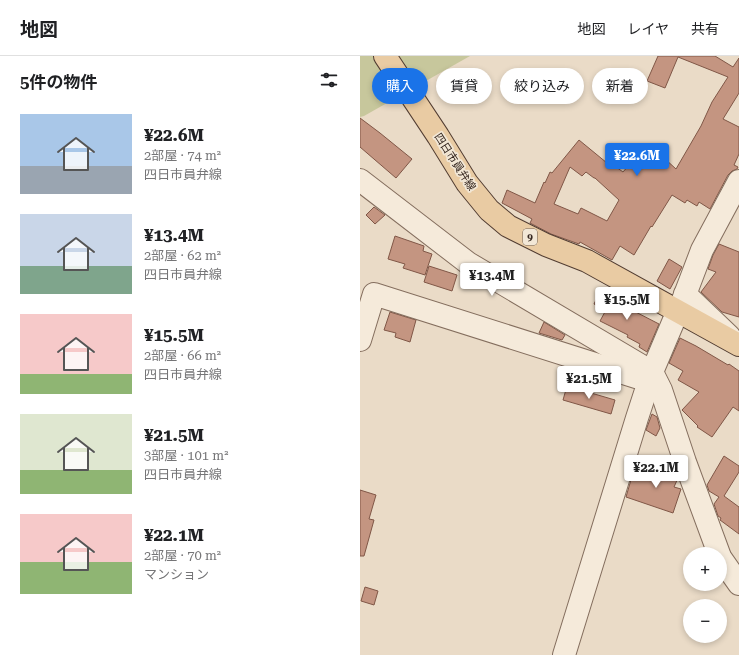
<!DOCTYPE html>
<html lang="ja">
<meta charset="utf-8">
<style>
body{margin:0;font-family:"Roboto Serif","Noto Sans JP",serif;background:#f2f2f2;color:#202124;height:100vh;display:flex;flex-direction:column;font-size:15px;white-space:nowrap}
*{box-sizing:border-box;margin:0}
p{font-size:13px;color:#757577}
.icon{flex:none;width:22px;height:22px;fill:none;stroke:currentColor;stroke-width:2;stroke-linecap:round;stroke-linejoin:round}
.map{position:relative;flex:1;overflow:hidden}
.drawer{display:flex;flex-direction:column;background:#fff;width:360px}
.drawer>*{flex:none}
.top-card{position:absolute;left:12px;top:12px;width:307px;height:36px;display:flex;gap:8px}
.buttons{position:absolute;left:323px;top:491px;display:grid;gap:8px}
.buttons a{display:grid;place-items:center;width:44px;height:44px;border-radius:50%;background:#fff;box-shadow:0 2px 6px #0003;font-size:20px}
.price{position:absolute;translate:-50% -34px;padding:0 9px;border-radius:4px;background:#fff;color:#222;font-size:13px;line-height:26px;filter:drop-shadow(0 1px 2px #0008)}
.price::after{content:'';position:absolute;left:50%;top:24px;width:12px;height:9px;margin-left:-6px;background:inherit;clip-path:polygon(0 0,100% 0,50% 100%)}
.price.current{background:#1a73e8;color:#fff}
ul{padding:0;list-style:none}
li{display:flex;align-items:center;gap:12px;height:100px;padding:0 20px}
li span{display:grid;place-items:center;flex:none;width:112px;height:80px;border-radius:0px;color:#555}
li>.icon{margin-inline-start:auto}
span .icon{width:48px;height:48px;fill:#fffc;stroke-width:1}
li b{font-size:17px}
h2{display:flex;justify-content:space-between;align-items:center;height:48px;padding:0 20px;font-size:17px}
.pill{padding:0 14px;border-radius:18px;background:#fff;box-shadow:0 2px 6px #0003;font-size:14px;line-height:36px}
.pill.current{background:#1a73e8;color:#fff}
header{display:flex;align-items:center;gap:24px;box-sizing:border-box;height:56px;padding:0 20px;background:#fff;border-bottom:1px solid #e0e0e0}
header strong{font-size:19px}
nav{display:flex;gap:22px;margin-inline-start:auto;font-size:14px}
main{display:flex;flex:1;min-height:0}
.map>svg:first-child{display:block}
</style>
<header>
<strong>地図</strong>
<nav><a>地図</a><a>レイヤ</a><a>共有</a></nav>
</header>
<main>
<section class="drawer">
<h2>5件の物件<svg class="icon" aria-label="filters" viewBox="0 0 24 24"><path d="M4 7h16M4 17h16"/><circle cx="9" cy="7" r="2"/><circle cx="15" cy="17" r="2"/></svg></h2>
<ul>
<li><span style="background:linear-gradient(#a9c7e8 65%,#9aa5b1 0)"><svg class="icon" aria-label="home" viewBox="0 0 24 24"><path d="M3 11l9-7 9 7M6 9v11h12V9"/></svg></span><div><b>¥22.6M</b><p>2部屋 · 74 m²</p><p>四日市員弁線</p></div></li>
<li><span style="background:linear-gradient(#c9d6e8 65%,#7fa58c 0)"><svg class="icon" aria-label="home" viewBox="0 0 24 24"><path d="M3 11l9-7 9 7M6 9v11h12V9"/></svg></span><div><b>¥13.4M</b><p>2部屋 · 62 m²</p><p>四日市員弁線</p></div></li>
<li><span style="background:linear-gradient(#f6c9c9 75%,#8fb573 0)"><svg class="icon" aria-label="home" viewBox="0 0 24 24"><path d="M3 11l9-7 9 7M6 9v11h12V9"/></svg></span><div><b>¥15.5M</b><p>2部屋 · 66 m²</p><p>四日市員弁線</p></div></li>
<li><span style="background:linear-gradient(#dfe7d0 70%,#8fb573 0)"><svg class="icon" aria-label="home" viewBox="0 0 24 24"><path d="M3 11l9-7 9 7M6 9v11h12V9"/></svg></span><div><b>¥21.5M</b><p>3部屋 · 101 m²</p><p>四日市員弁線</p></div></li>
<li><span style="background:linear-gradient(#f6c9c9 60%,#8fb573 0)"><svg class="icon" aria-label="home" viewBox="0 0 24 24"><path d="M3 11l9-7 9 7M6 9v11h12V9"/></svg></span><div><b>¥22.1M</b><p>2部屋 · 70 m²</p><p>マンション</p></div></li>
</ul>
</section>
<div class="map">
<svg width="379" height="599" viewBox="0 0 379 599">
<rect width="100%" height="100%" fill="#eadbc7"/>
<!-- green -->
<polygon fill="#c7c79c" points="0,0 110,0 4,60 0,61"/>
<!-- building -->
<g fill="#c49581" stroke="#805747" fill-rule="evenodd">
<path d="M 298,0 L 355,0 L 373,11 L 379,2 L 379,37 L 363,63 L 379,71 L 379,98 L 374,109 L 378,111 L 377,113 L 372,115 L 368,119 L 350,153 L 339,146 L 337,150 L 327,144 L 325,147 L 312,139 L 292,171 L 291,170 L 274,199 L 260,190 L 252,204 L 220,186 L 219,188 L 191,178 L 170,167 L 172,163 L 142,147 L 147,134 L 175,147 L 184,126 L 185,127 L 190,116 L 192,117 L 219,84 L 247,107 L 248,105 L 263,116 L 286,89 L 303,103 L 304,102 L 316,113 L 341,70 L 352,46 L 368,21 L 318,1 L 305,32 L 287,25 ZM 210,111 L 222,120 L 226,116 L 234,122 L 235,122 L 259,144 L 247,165 L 221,152 L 218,158 L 194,148 Z"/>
<polygon points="0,62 20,77 52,103 36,122 0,91"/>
<polygon points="14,151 25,159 15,168 6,159"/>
<polygon points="35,180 64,190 63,195 72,198 65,219 43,212 45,208 28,203"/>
<polygon points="359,188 379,196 379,261 362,256 341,236 356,216 348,213 353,199"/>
<polygon points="309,203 322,211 310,233 297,225"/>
<polygon points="69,210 97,219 92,235 64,226"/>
<polygon points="240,236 267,250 266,251 299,268 287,296 279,291 280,288 267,281 268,279 240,265 246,254 234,248"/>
<polygon points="30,256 56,264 50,286 35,281 36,277 24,274"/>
<polygon points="184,266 205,279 202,284 179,277"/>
<polygon points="320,282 336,290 368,309 369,308 379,315 379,355 373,351 352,381 337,371 338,370 322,354 339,336 318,324 323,315 309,307"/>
<polygon points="207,330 255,344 251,358 203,344"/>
<polygon points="292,358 297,361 300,372 296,380 286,374"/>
<polygon points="310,400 318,422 314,431 321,433 313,457 266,441 273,417 299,426"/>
<polygon points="364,400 379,410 379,416 364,440 379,451 379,478 360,464 361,462 358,460 354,448 359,441 349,435 347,429"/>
<polygon points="0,434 16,439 9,463 14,464 4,500 0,500"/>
<polygon points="5,531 18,535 14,549 1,545"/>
</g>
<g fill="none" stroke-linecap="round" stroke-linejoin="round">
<defs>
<g id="minor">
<polyline points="0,124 108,207 292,316 301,334 325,406 359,498"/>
<polyline points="325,238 369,280"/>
<polyline points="323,244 342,194 379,125"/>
<polyline points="0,284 14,238 276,321 292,316"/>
<polyline points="360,501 379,528"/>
<polyline points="204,599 277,362 292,316 314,264"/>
</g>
<polyline id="major" points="25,0 78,80 107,127 129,154 148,170 186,189 227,205 379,289"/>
</defs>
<!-- minor casing -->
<use href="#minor" stroke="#846e5e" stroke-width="24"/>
<!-- major casing -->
<use href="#major" stroke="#523d32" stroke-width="24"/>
<!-- minor -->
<use href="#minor" stroke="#f5eada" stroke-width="22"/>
<!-- major -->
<use href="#major" stroke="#e9cba3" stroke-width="22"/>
</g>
<g text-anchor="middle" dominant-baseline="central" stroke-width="3.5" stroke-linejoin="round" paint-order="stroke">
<!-- shield labels -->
<rect fill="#f2e7d6" stroke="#6e6157" stroke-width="1" x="163" y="173" width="14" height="16" rx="3"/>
<g font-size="10" font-weight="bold" fill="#362821">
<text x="170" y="181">9</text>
</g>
<!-- street labels -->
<g font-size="11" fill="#362821" stroke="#f2e7d6">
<text transform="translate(95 106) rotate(57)">四日市員弁線</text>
</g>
</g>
</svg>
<div class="buttons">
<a>+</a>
<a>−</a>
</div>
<b class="price current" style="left:277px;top:121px">¥22.6M</b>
<b class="price" style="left:132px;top:241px">¥13.4M</b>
<b class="price" style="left:267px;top:265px">¥15.5M</b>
<b class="price" style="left:229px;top:344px">¥21.5M</b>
<b class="price" style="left:296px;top:433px">¥22.1M</b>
<div class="top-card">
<a class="pill current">購入</a>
<a class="pill">賃貸</a>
<a class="pill">絞り込み</a>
<a class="pill">新着</a>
</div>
</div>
</main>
